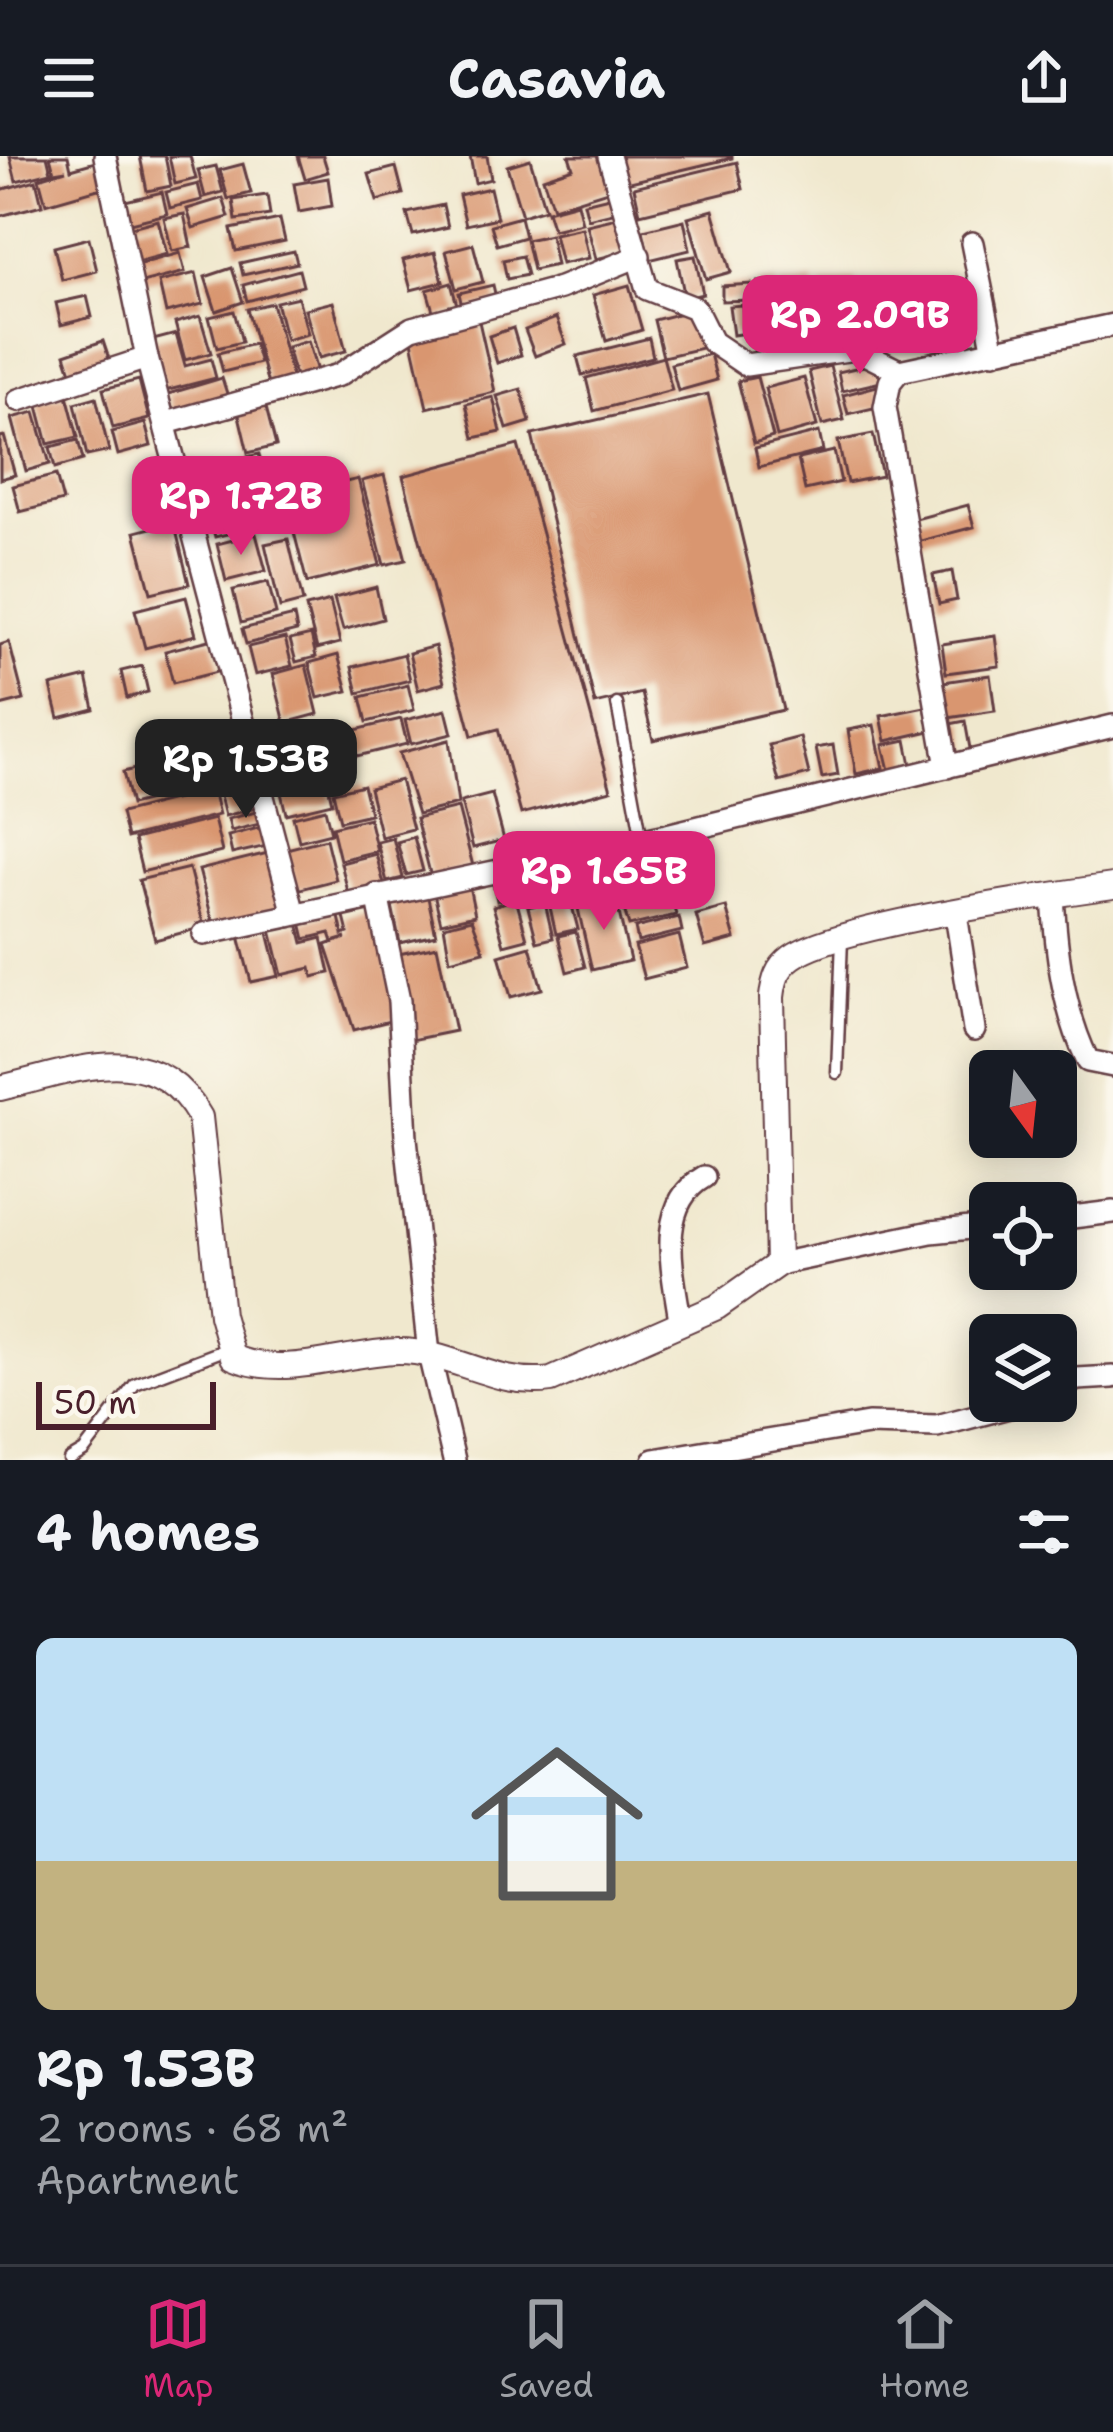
<!DOCTYPE html>
<meta charset="utf-8">
<style>
body{margin:0;font-family:"Shantell Sans",sans-serif;background:#242831;color:#f1f3f6;height:100vh;display:flex;flex-direction:column;font-size:45px;white-space:nowrap}
*{box-sizing:border-box;margin:0}
p{font-size:39px;color:#9ea1a6}
.icon{flex:none;width:66px;height:66px;fill:none;stroke:currentColor;stroke-width:2;stroke-linecap:round;stroke-linejoin:round}
.map{position:relative;height:1304px;overflow:hidden}
.drawer{display:flex;flex-direction:column;background:#171b24;flex:1}
.drawer>*{flex:none}
.needle{width:78px;rotate:165deg}
.controls{position:absolute;left:969px;top:894px;display:grid;gap:24px}
.controls a{display:grid;place-items:center;width:108px;height:108px;border-radius:18px;background:#171b24;box-shadow:0 6px 30px #0003;font-size:60px}
.scale{position:absolute;left:36px;bottom:30px;width:180px;box-sizing:border-box;padding-left:12px;border:6px solid #4a1f2b;border-top:0;font-size:33px;line-height:42px;white-space:nowrap;color:#4a1f2b;-webkit-text-stroke:9px #fbf7ec;paint-order:stroke}
.price{position:absolute;translate:-50% -102px;padding:0 27px;border-radius:24px;background:#db2777;color:#fff;font-size:39px;line-height:78px;filter:drop-shadow(0 3px 6px #0008)}
.price::after{content:'';position:absolute;left:50%;top:72px;width:36px;height:27px;margin-left:-18px;background:inherit;clip-path:polygon(0 0,100% 0,50% 100%)}
.price.selected{background:#222;color:#fff}
ul{padding:0;list-style:none}
li{display:grid;align-content:center;gap:24px;height:636px;padding:0 36px}
li span{display:grid;place-items:center;height:372px;border-radius:18px;color:#555}
li>.icon{margin-inline-start:auto}
span .icon{width:216px;height:216px;fill:#fffc;stroke-width:1}
li b{font-size:51px}
h2{display:flex;justify-content:space-between;align-items:center;height:144px;padding:0 36px;font-size:51px}
header{display:flex;justify-content:space-between;align-items:center;height:156px;padding:0 36px;background:#171b24;font-size:54px;font-weight:700}
.tab-bar{display:flex;justify-content:space-around;align-items:center;height:168px;border-top:3px solid #363941;background:#171b24;font-size:33px;color:#9ea1a6}
.tab-bar a{display:grid;justify-items:center;gap:6px}
.tab-bar .selected{color:#db2777}
.map>svg:first-child{display:block}
</style>
<header><svg class="icon" aria-label="menu" viewBox="0 0 24 24"><path d="M4 6h16M4 12h16M4 18h16"/></svg>Casavia<svg class="icon" aria-label="share" viewBox="0 0 24 24"><path d="M12 15V3M7 8l5-5 5 5M5 13v7h14v-7"/></svg></header>
<div class="map">
<svg width="1113" height="1304" viewBox="0 0 1113 1304">
<rect width="100%" height="100%" fill="#fbf7ec"/>
<filter id="ink" filterUnits="userSpaceOnUse"><feTurbulence type="fractalNoise" baseFrequency=".00833" numOctaves="2"/><feDisplacementMap in="SourceGraphic" scale="24" xChannelSelector="R" yChannelSelector="G"/><feConvolveMatrix kernelMatrix="1 2 1 2 8 2 1 2 1" color-interpolation-filters="sRGB"/></filter>
<filter id="wash" filterUnits="userSpaceOnUse"><feTurbulence type="fractalNoise" baseFrequency=".004" numOctaves="4" result="noise"/><feDisplacementMap in="SourceGraphic" scale="48" xChannelSelector="R" yChannelSelector="G"/><feGaussianBlur stdDeviation="2.7" result="paint"/><feColorMatrix in="noise" values="0 0 0 0 0 0 0 0 0 0 0 0 0 0 0 0 0 1.4 0 .05"/><feComposite in="paint" operator="in"/></filter>
<g filter="url(#wash)">
<rect width="100%" height="100%" fill="#f0e8ce"/>
<g id="blocks">
<!-- building -->
<g fill="#d9966f">
<polygon points="10,0 47,0 51,16 16,25"/>
<polygon points="50,0 68,0 71,13 102,4 109,30 46,48 39,22 66,14 54,16"/>
<polygon points="140,0 165,0 171,30 147,35"/>
<polygon points="169,0 190,0 196,23 175,28"/>
<polygon points="298,0 323,0 328,16 305,23"/>
<polygon points="470,0 487,0 491,23 475,27"/>
<polygon points="569,0 605,0 614,33 553,52 543,22 573,12"/>
<polygon points="620,0 732,0 732,2 626,27"/>
<polygon points="530,3 545,53 522,60 507,10"/>
<polygon points="737,6 743,33 640,58 634,31"/>
<polygon points="243,8 251,37 228,43 220,14"/>
<polygon points="216,10 223,36 205,41 198,14"/>
<polygon points="396,11 403,38 377,45 369,18"/>
<polygon points="328,22 332,50 299,56 294,28"/>
<polygon points="36,24 42,49 0,60 0,34"/>
<polygon points="198,28 202,44 170,52 166,36"/>
<polygon points="490,32 497,62 466,69 459,39"/>
<polygon points="162,36 167,58 126,68 121,46"/>
<polygon points="267,39 270,59 236,64 233,44"/>
<polygon points="617,39 621,55 588,63 584,47"/>
<polygon points="223,42 229,61 193,72 187,53"/>
<polygon points="577,47 582,67 553,74 547,55"/>
<polygon points="443,49 448,71 413,79 407,57"/>
<polygon points="713,54 731,116 706,123 688,61"/>
<polygon points="184,58 191,91 172,95 164,62"/>
<polygon points="520,61 525,81 497,89 491,69"/>
<polygon points="621,61 629,95 596,103 587,69"/>
<polygon points="280,63 285,85 236,95 231,73"/>
<polygon points="158,64 167,98 137,106 128,72"/>
<polygon points="684,64 690,94 649,104 643,74"/>
<polygon points="582,72 589,102 561,108 554,78"/>
<polygon points="550,79 556,109 533,114 526,84"/>
<polygon points="89,82 97,115 62,124 54,91"/>
<polygon points="473,88 483,126 456,133 446,95"/>
<polygon points="294,95 297,107 243,119 240,107"/>
<polygon points="435,96 443,126 411,134 403,104"/>
<polygon points="180,97 185,116 138,128 133,110"/>
<polygon points="522,100 527,119 507,123 503,104"/>
<polygon points="695,100 703,138 685,142 677,103"/>
<polygon points="232,112 243,146 216,155 205,121"/>
<polygon points="299,114 303,130 247,145 243,129"/>
<polygon points="196,117 203,148 166,157 159,126"/>
<polygon points="855,123 867,177 834,183 823,129"/>
<polygon points="813,124 816,146 784,151 781,129"/>
<rect x="758" y="126" width="19" height="20"/>
<polygon points="451,127 459,156 435,162 427,134"/>
<polygon points="751,128 751,144 722,145 722,130"/>
<polygon points="493,129 497,146 463,155 459,137"/>
<polygon points="629,129 642,174 606,185 593,139"/>
<polygon points="87,140 92,161 61,169 56,147"/>
<polygon points="298,141 308,178 286,184 276,146"/>
<polygon points="901,145 909,173 874,182 867,153"/>
<polygon points="333,146 346,195 319,202 305,153"/>
<polygon points="272,147 293,225 269,232 247,153"/>
<polygon points="742,149 746,177 733,179 729,150"/>
<polygon points="774,151 782,192 755,197 747,156"/>
<polygon points="823,152 828,182 816,184 810,155"/>
<polygon points="693,154 702,192 663,201 654,164"/>
<polygon points="804,154 810,184 787,189 781,158"/>
<polygon points="234,155 242,186 217,192 209,161"/>
<polygon points="200,160 211,197 185,204 175,167"/>
<polygon points="478,161 495,236 427,252 410,176"/>
<polygon points="556,162 566,188 535,200 525,174"/>
<polygon points="513,172 521,199 497,207 489,180"/>
<polygon points="176,178 185,210 211,203 216,222 165,235 153,184"/>
<polygon points="649,182 653,201 582,219 577,200"/>
<polygon points="103,185 112,212 74,225 65,198"/>
<polygon points="308,185 318,219 296,224 287,191"/>
<polygon points="254,188 260,207 223,216 218,197"/>
<polygon points="710,198 717,224 678,235 671,208"/>
<polygon points="663,201 672,234 594,255 586,222"/>
<polygon points="877,207 881,226 842,235 838,216"/>
<polygon points="830,210 844,264 822,269 809,215"/>
<polygon points="757,221 773,281 754,287 738,225"/>
<polygon points="222,222 230,247 175,263 168,238"/>
<polygon points="804,222 817,270 777,281 765,232"/>
<polygon points="139,224 149,263 113,272 103,233"/>
<polygon points="877,230 882,250 848,258 843,239"/>
<polygon points="521,233 530,266 507,273 497,240"/>
<polygon points="708,238 783,554 653,584 642,537 595,548 532,279"/>
<polygon points="67,239 78,281 48,288 37,246"/>
<polygon points="96,241 109,295 87,300 75,247"/>
<polygon points="493,241 501,276 474,282 466,248"/>
<polygon points="264,244 276,290 248,297 237,251"/>
<polygon points="35,256 50,308 26,315 12,262"/>
<polygon points="145,267 151,290 118,299 112,276"/>
<polygon points="819,276 823,295 759,311 755,292"/>
<polygon points="873,278 882,320 847,327 838,285"/>
<polygon points="4,280 15,319 0,323 0,281"/>
<polygon points="78,284 83,304 55,312 50,291"/>
<polygon points="518,289 611,634 521,658 498,573 472,580 403,320"/>
<polygon points="834,295 841,326 805,334 798,303"/>
<polygon points="259,298 265,324 236,331 230,305"/>
<polygon points="56,319 63,345 20,356 13,330"/>
<polygon points="384,319 406,404 384,409 362,325"/>
<polygon points="358,323 380,409 307,427 285,341"/>
<polygon points="268,331 277,366 215,381 206,347"/>
<polygon points="968,349 974,371 917,386 912,364"/>
<polygon points="174,366 189,428 151,437 135,376"/>
<polygon points="256,378 266,415 226,425 217,388"/>
<polygon points="288,383 303,446 280,452 265,388"/>
<polygon points="952,415 957,444 939,448 933,419"/>
<polygon points="268,426 276,458 241,467 233,434"/>
<polygon points="376,431 383,463 343,474 334,442"/>
<polygon points="186,441 196,479 145,492 135,454"/>
<polygon points="330,445 340,487 317,493 306,451"/>
<polygon points="294,460 297,475 246,488 242,473"/>
<polygon points="311,479 316,501 296,506 290,484"/>
<polygon points="995,480 999,510 946,517 942,488"/>
<polygon points="285,482 292,510 255,519 248,491"/>
<polygon points="213,483 221,515 173,527 165,495"/>
<polygon points="9,486 24,544 0,550 0,489"/>
<polygon points="435,490 444,527 418,534 409,497"/>
<polygon points="404,498 410,524 358,537 352,511"/>
<polygon points="338,499 348,535 318,542 309,507"/>
<polygon points="306,509 318,558 285,567 273,518"/>
<polygon points="142,510 148,536 127,542 121,515"/>
<polygon points="990,519 995,555 948,562 943,526"/>
<polygon points="87,521 94,553 59,562 51,530"/>
<polygon points="408,529 414,554 367,566 361,541"/>
<polygon points="925,551 930,575 886,585 881,560"/>
<polygon points="446,554 452,578 411,588 405,564"/>
<polygon points="401,563 407,588 357,600 351,575"/>
<polygon points="965,565 971,598 951,602 945,569"/>
<polygon points="874,569 883,612 856,618 848,574"/>
<polygon points="345,571 353,605 326,612 317,577"/>
<polygon points="282,575 315,579 312,603 279,599"/>
<polygon points="800,581 809,618 779,626 769,589"/>
<polygon points="449,584 458,648 418,658 399,597"/>
<polygon points="906,584 911,609 889,614 883,589"/>
<polygon points="833,589 838,619 822,622 816,592"/>
<polygon points="205,592 214,628 167,640 158,604"/>
<polygon points="154,608 162,641 131,649 123,616"/>
<polygon points="252,619 260,651 225,660 217,627"/>
<polygon points="326,621 332,647 286,658 280,632"/>
<polygon points="400,624 413,673 381,681 369,632"/>
<polygon points="363,629 370,658 340,665 333,636"/>
<polygon points="213,634 219,659 127,682 121,657"/>
<polygon points="492,638 504,684 473,692 461,646"/>
<polygon points="458,652 473,710 431,721 416,662"/>
<polygon points="325,653 331,677 299,685 293,661"/>
<polygon points="260,655 264,667 231,675 228,663"/>
<polygon points="369,662 377,695 340,704 332,671"/>
<polygon points="214,663 222,696 142,716 134,683"/>
<polygon points="262,671 267,690 232,698 228,680"/>
<polygon points="414,681 423,715 406,719 397,686"/>
<polygon points="393,682 403,722 387,726 377,686"/>
<polygon points="326,683 336,724 297,734 286,693"/>
<polygon points="272,696 286,752 214,770 199,714"/>
<polygon points="376,698 385,732 349,740 341,707"/>
<polygon points="596,705 603,736 579,742 572,711"/>
<polygon points="565,707 573,740 550,745 542,713"/>
<polygon points="189,712 204,771 155,784 139,724"/>
<polygon points="666,712 671,734 651,739 645,717"/>
<polygon points="523,720 527,737 497,745 493,727"/>
<polygon points="468,725 475,759 441,767 433,733"/>
<polygon points="427,737 436,779 400,787 391,745"/>
<polygon points="671,738 676,759 629,770 623,750"/>
<polygon points="615,739 630,805 592,814 577,748"/>
<polygon points="516,743 527,783 504,789 493,750"/>
<polygon points="571,746 578,773 556,778 550,751"/>
<polygon points="545,747 553,782 537,786 528,751"/>
<polygon points="726,751 735,783 705,791 696,759"/>
<polygon points="375,754 398,863 354,874 326,789 346,782 333,786 330,777 305,783 301,766 338,756 343,779 348,777 344,761"/>
<polygon points="679,761 682,775 638,786 635,772"/>
<polygon points="472,763 484,795 450,804 444,770"/>
<polygon points="298,767 303,787 322,782 330,817 313,821 311,812 282,819 271,774"/>
<polygon points="267,773 279,820 251,826 239,780"/>
<polygon points="576,776 585,811 567,816 558,780"/>
<polygon points="679,779 687,812 644,823 635,790"/>
<polygon points="437,790 455,875 411,884 394,799"/>
<polygon points="530,790 542,833 511,841 499,799"/>
</g>
</g>
</g>
<g filter="url(#ink)">
<use href="#blocks" fill-opacity="0" stroke="#633d43" stroke-width="3"/>
<g fill="none" stroke-linecap="round" stroke-linejoin="round">
<defs>
<g id="service">
<polyline points="617,548 642,684"/>
<polyline points="837,917 842,782"/>
<polyline points="69,1304 84,1295 135,1228 227,1193"/>
</g>
<g id="minor">
<polyline points="105,0 147,202 294,758"/>
<polyline points="609,0 647,133 695,152 712,186 746,209 855,193 899,215 1113,169"/>
<polyline points="972,87 994,196"/>
<polyline points="899,215 890,226 885,251 947,611"/>
<polyline points="19,244 147,202"/>
<polyline points="166,267 339,219 412,172 560,132 639,100"/>
<polyline points="377,739 399,845 406,982 429,1198 454,1304"/>
<path d="M 1053,739 C 1056,795 1063,854 1088,905 L 1113,910"/>
<polyline points="956,758 974,874"/>
<polyline points="204,778 667,679 1113,570"/>
<polyline points="1056,1063 1113,1056"/>
<polyline points="778,1108 931,1076 990,1070"/>
<path d="M 680,1164 C 673,1116 655,1049 704,1021"/>
<polyline points="1056,1234 1077,1223 1113,1221"/>
<polyline points="654,1304 868,1268 937,1270 1032,1245"/>
</g>
<path id="tertiary" d="M 0,932 C 75,915 154,879 200,961 L 221,1159 L 233,1201 C 284,1224 345,1196 398,1195 C 453,1195 496,1232 551,1224 L 717,1151 L 778,1108 L 772,841 C 774,824 777,812 792,801 C 837,769 1049,739 1113,730"/>
</defs>
<!-- service casing -->
<use href="#service" stroke="#633d43" stroke-width="15"/>
<!-- minor casing -->
<use href="#minor" stroke="#633d43" stroke-width="26"/>
<!-- tertiary casing -->
<use href="#tertiary" stroke="#633d43" stroke-width="28"/>
<!-- service -->
<use href="#service" stroke="#fff" stroke-width="10"/>
<!-- minor -->
<use href="#minor" stroke="#fff" stroke-width="21"/>
<!-- tertiary -->
<use href="#tertiary" stroke="#fff" stroke-width="24"/>
</g>
</g>
</svg>
<div class="controls">
<a><svg class="needle" viewBox="-14 -14 28 28"><path d="M0-13l5 13h-10z" fill="#e53935"/><path d="M0 13l5-13h-10z" fill="#9ea1a6"/></svg></a>
<a><svg class="icon" aria-label="locate" viewBox="0 0 24 24"><circle cx="12" cy="12" r="6"/><path d="M12 2v4M12 18v4M2 12h4M18 12h4"/></svg></a>
<a><svg class="icon" aria-label="layers" viewBox="0 0 24 24"><path d="M12 4l9 5-9 5-9-5zM3 14l9 5 9-5"/></svg></a>
</div>
<div class="scale">50 m</div>
<b class="price" style="left:860px;top:221px">Rp 2.09B</b>
<b class="price" style="left:241px;top:402px">Rp 1.72B</b>
<b class="price selected" style="left:246px;top:665px">Rp 1.53B</b>
<b class="price" style="left:604px;top:777px">Rp 1.65B</b>
</div>
<section class="drawer">
<h2>4 homes<svg class="icon" aria-label="filters" viewBox="0 0 24 24"><path d="M4 7h16M4 17h16"/><circle cx="9" cy="7" r="2"/><circle cx="15" cy="17" r="2"/></svg></h2>
<ul>
<li><span style="background:linear-gradient(#bfe0f5 60%,#c2b280 0)"><svg class="icon" aria-label="home" viewBox="0 0 24 24"><path d="M3 11l9-7 9 7M6 9v11h12V9"/></svg></span><div><b>Rp 1.53B</b><p>2 rooms · 68 m²</p><p>Apartment</p></div></li>
</ul>
</section>
<nav class="tab-bar">
<a class="selected"><svg class="icon" aria-label="map" viewBox="0 0 24 24"><path d="M3 6l6-2 6 2 6-2v14l-6 2-6-2-6 2zM9 4v14M15 6v14"/></svg>Map</a>
<a><svg class="icon" aria-label="saved" viewBox="0 0 24 24"><path d="M7 4h10v16l-5-4-5 4z"/></svg>Saved</a>
<a><svg class="icon" aria-label="home" viewBox="0 0 24 24"><path d="M3 11l9-7 9 7M6 9v11h12V9"/></svg>Home</a>
</nav>
